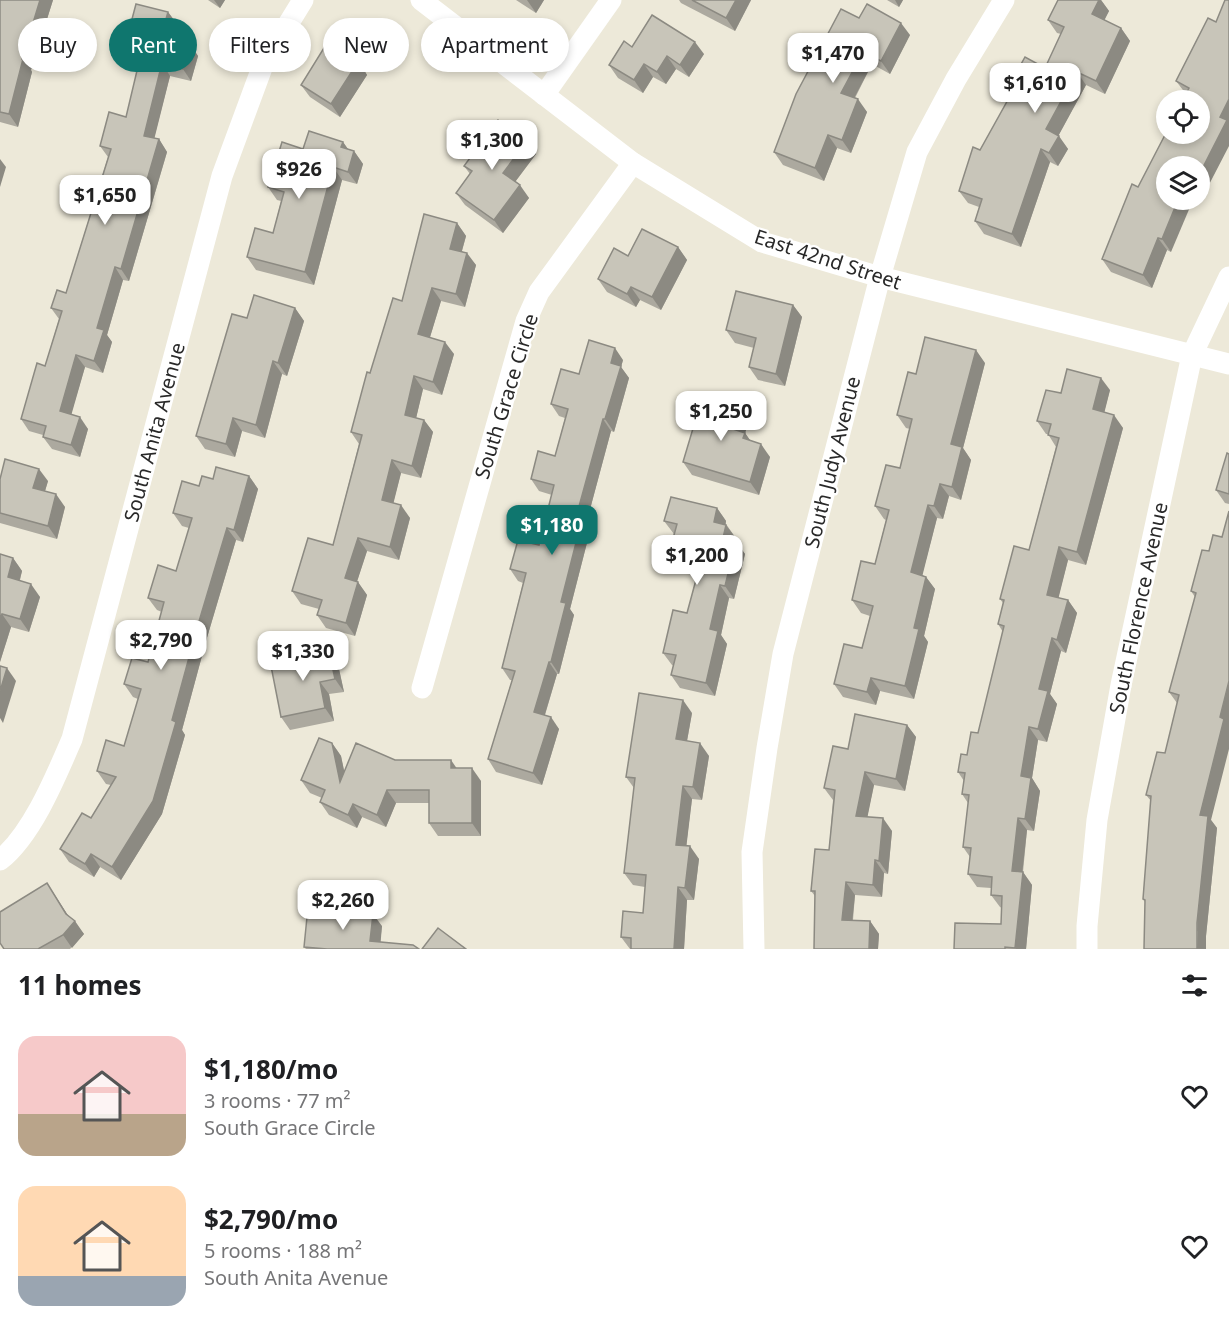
<!DOCTYPE html>
<meta charset="utf-8">
<style>
body{margin:0;font-family:"Noto Sans",sans-serif;background:#f6f6f6;color:#202124;height:100vh;display:flex;flex-direction:column;font-size:22px;white-space:nowrap}
*{box-sizing:border-box;margin:0}
p{font-size:20px;color:#757577}
.icon{flex:none;width:33px;height:33px;fill:none;stroke:currentColor;stroke-width:2;stroke-linecap:round;stroke-linejoin:round}
.map{position:relative;height:949px;overflow:hidden}
.side{display:flex;flex-direction:column;background:#fff;flex:1}
.side>*{flex:none}
.top-card{position:absolute;left:18px;top:18px;width:600px;height:54px;display:flex;gap:12px}
.controls{position:absolute;left:1156px;top:90px;display:grid;gap:12px}
.controls a{display:grid;place-items:center;width:54px;height:54px;border-radius:50%;background:#fff;box-shadow:0 3px 9px #0003;font-size:30px}
.price{position:absolute;translate:-50% -51px;padding:0 14px;border-radius:12px;background:#fff;color:#222;font-size:20px;line-height:39px;filter:drop-shadow(0 2px 3px #0008)}
.price::after{content:'';position:absolute;left:50%;top:36px;width:18px;height:14px;margin-left:-9px;background:inherit;clip-path:polygon(0 0,100% 0,50% 100%)}
.price.selected{background:#0f766e;color:#fff}
ul{padding:0;list-style:none}
li{display:flex;align-items:center;gap:18px;height:150px;padding:0 18px}
li span{display:grid;place-items:center;flex:none;width:168px;height:120px;border-radius:18px;color:#555}
li>.icon{margin-inline-start:auto}
span .icon{width:72px;height:72px;fill:#fffc;stroke-width:1}
li b{font-size:26px}
h2{display:flex;justify-content:space-between;align-items:center;height:72px;padding:0 18px;font-size:26px}
.chip{padding:0 21px;border-radius:27px;background:#fff;box-shadow:0 3px 9px #0003;font-size:21px;line-height:54px}
.chip.selected{background:#0f766e;color:#fff}
.map>svg:first-child{display:block}
</style>
<div class="map">
<svg width="1229" height="949" viewBox="0 0 1229 949">
<rect width="100%" height="100%" fill="#ede9d9"/>
<g fill="none" stroke-linecap="round" stroke-linejoin="round">
<!-- street -->
<g stroke="#fff" stroke-width="21">
<polyline points="421,0 633,163 762,242 880,277 1229,364"/>
<polyline points="544,95 611,0"/>
<polyline points="422,688 526,321 539,292 633,163"/>
<path d="M 0,860 C 32,835 56,776 72,739 L 222,176 L 263,65 L 303,0"/>
<polyline points="754,949 752,852 767,748 783,654 880,277 917,152 956,79 1004,0"/>
<polyline points="1087,949 1087,926 1097,820 1121,685 1192,355 1229,277"/>
</g>
</g>
<!-- wall -->
<g fill="#aca99f">
<polygon points="0,0 53,0 31,70 32,72 18,127 0,122"/>
<polygon points="208,0 225,0 220,8"/>
<polygon points="516,0 544,0 536,13"/>
<polygon points="679,0 751,0 735,31 681,3"/>
<polygon points="887,0 903,0 899,7"/>
<polygon points="1058,0 1101,0 1109,11 1104,20 1121,28 1130,41 1105,94 1086,85 1058,136 1068,149 1058,166 1050,162 1021,247 984,234 975,221 979,207 968,203 959,191 1009,99 1005,93 1045,68 1061,34 1057,33 1048,20"/>
<polygon points="168,12 177,24 175,29 183,42 198,56 191,81 170,76 154,138 159,139 167,152 129,281 123,280 107,335 112,342 103,373 85,367 71,414 88,429 80,457 52,449 43,437 43,435 29,431 21,419 45,366 59,319 51,308 66,293 108,157 100,146 126,117 138,67 132,65 123,53"/>
<polygon points="859,18 910,35 890,74 872,64 855,98 867,112 851,153 837,148 824,181 783,165 774,152"/>
<polygon points="1208,18 1200,202 1194,200 1200,200 1200,166 1167,166 1171,252 1167,250 1152,288 1111,272 1102,259 1186,94 1176,81"/>
<polygon points="366,39 375,52 364,70 367,75 340,117 310,97 301,85"/>
<polygon points="632,47 704,54 689,77 676,69 666,84 653,77 643,93 618,78 609,65"/>
<polygon points="527,141 536,154 515,182 529,198 503,233 465,205 456,193 470,174 464,166"/>
<polygon points="343,142 348,149 354,151 363,164 357,184 342,180 314,285 256,270 247,257 273,233 281,201 277,200 268,187"/>
<polygon points="457,223 466,236 462,251 476,265 465,307 441,301 430,337 454,354 442,395 423,389 416,418 424,420 433,432 421,478 401,473 393,503 410,518 399,560 367,551 357,581 367,595 355,636 326,628 317,615 319,609 301,604 292,591 333,545 359,444 351,432 370,373 402,301"/>
<polygon points="678,247 687,260 661,310 640,300 636,307 607,292 598,279 628,256"/>
<polygon points="793,305 802,317 785,386 758,380 749,367 754,348 735,343 726,330"/>
<polygon points="295,308 304,321 287,376 282,374 265,438 242,431 235,457 205,449 196,436 247,318"/>
<polygon points="623,360 621,367 629,378 614,432 611,431 585,528 589,535 570,609 574,615 559,674 557,674 545,715 559,729 542,785 496,772 488,759 512,680 510,680 502,668 523,583 518,581 510,569 539,545 552,495 539,491 531,479 555,456 565,418 559,416 551,404 579,374"/>
<polygon points="985,363 963,448 971,460 961,500 949,496 943,519 937,518 922,575 926,577 935,589 924,636 928,642 914,699 880,691 876,705 843,697 834,684 862,648 870,616 861,613 852,600 875,564 886,520 884,519 875,506 900,468 910,429 906,428 897,415 916,374"/>
<polygon points="1110,390 1104,412 1123,428 1086,565 1068,560 1058,598 1068,600 1077,613 1066,653 1061,651 1050,694 1057,704 1047,742 1038,740 1032,778 1040,791 1034,831 1027,830 1023,872 1032,885 1026,949 954,949 1001,924 1002,908 1000,907 991,895 991,888 977,887 968,874 970,857 963,847 968,803 962,794 964,781 958,772 978,733 1003,632 998,624 1003,603 1000,599 1029,550 1056,447 1048,434 1046,434 1037,421 1061,393"/>
<polygon points="708,407 739,412 738,415 747,427 745,433 750,440 770,457 759,495 692,475 683,462"/>
<polygon points="1229,454 1229,504 1225,503 1216,490"/>
<polygon points="249,476 258,489 243,542 236,540 206,641 182,730 185,735 162,814 121,880 100,867 94,877 69,862 60,849 91,818 111,785 106,784 97,771 124,746 138,699 133,697 124,684 148,662 162,612 157,610 148,598 176,571 189,528 182,526 173,513 199,486 213,479"/>
<polygon points="0,479 48,481 45,491 65,507 57,539 0,523"/>
<polygon points="717,508 726,521 726,524 735,537 734,541 745,554 734,599 729,598 721,635 727,644 715,696 680,688 671,675 674,666 672,665 663,653 687,613 697,575 677,570 668,557 674,534 664,521"/>
<polygon points="1202,550 1211,820 1217,828 1206,936 1145,902 1143,899 1151,801 1146,795 1165,753 1177,703 1169,692 1195,597 1191,591"/>
<polygon points="0,554 13,558 22,571 20,580 40,597 29,632 11,627 0,662"/>
<polygon points="337,660 344,692 329,694 334,721 290,730 281,717"/>
<polygon points="692,713 687,741 709,756 702,800 692,799 686,846 699,859 694,900 687,900 684,949 630,949 621,937 643,913 645,887 633,885 624,873 634,788 626,777"/>
<polygon points="907,725 916,737 905,791 874,785 867,817 892,831 888,874 884,873 882,897 855,895 853,920 870,921 879,934 878,949 815,896 811,891 829,850 833,800 824,788 848,749"/>
<polygon points="332,743 341,756 344,771 395,760 456,768 481,781 481,836 438,836 429,823 429,803 396,803 386,827 362,817 357,828 329,815 320,802 322,798 310,793 301,780"/>
<polygon points="47,883 68,916 84,934 70,949 4,949"/>
<polygon points="382,926 380,942 419,949 306,949 304,947"/>
</g>
<!-- shaded-wall -->
<g fill="#8c8a82">
<polygon points="40,0 53,0 31,70 32,72 18,127 9,114 22,59"/>
<polygon points="214,0 225,0 220,8"/>
<polygon points="527,0 544,0 536,13"/>
<polygon points="736,0 751,0 735,31 726,18"/>
<polygon points="895,0 903,0 899,7"/>
<polygon points="1099,0 1101,0 1109,11 1101,27 1092,14"/>
<polygon points="168,12 177,24 175,29 183,41 181,51 164,26"/>
<polygon points="901,23 910,35 890,74 881,61"/>
<polygon points="1121,28 1130,41 1105,94 1096,81"/>
<polygon points="366,39 375,52 364,70 367,75 340,117 331,104 353,59"/>
<polygon points="695,42 704,54 689,77 680,65"/>
<polygon points="190,43 198,56 191,81 183,69"/>
<polygon points="863,52 872,64 850,106 841,93"/>
<polygon points="667,56 676,69 666,84 657,72"/>
<polygon points="162,63 170,76 152,148 144,136"/>
<polygon points="644,64 653,77 643,93 634,80"/>
<polygon points="1077,72 1086,85 1055,142 1046,129"/>
<polygon points="858,99 867,112 851,153 842,140"/>
<polygon points="1229,99 1229,146 1200,202 1198,200 1200,200 1200,173 1220,117"/>
<polygon points="828,135 837,148 824,181 815,168"/>
<polygon points="1059,136 1068,149 1058,166 1049,153"/>
<polygon points="159,139 167,152 129,281 121,269"/>
<polygon points="527,141 536,154 512,186 503,173"/>
<polygon points="343,142 352,155 341,147"/>
<polygon points="1041,149 1050,162 1021,247 1012,234"/>
<polygon points="354,151 363,164 357,184 348,172"/>
<polygon points="0,159 6,167 0,187"/>
<polygon points="333,167 342,180 314,285 305,272"/>
<polygon points="520,185 529,198 503,233 494,220"/>
<polygon points="1178,200 1193,200 1171,252 1162,239"/>
<polygon points="457,223 466,236 459,261 450,249"/>
<polygon points="1158,238 1167,250 1152,288 1143,275"/>
<polygon points="678,247 687,260 661,310 652,297"/>
<polygon points="467,253 476,265 465,307 456,294"/>
<polygon points="115,267 123,280 107,335 112,342 103,373 94,361 97,328"/>
<polygon points="631,287 640,300 636,307 627,294"/>
<polygon points="432,288 441,301 427,347 418,334"/>
<polygon points="793,305 802,317 785,386 776,374"/>
<polygon points="295,308 304,321 287,376 278,363"/>
<polygon points="445,342 454,354 442,395 433,382"/>
<polygon points="615,348 623,360 621,367 629,378 614,432 605,419 611,363"/>
<polygon points="976,350 985,363 963,448 971,460 961,500 952,487 951,444"/>
<polygon points="76,355 85,367 69,423 60,411"/>
<polygon points="273,361 282,374 265,438 256,425"/>
<polygon points="414,376 423,389 414,427 405,415"/>
<polygon points="1101,378 1110,390 1102,422 1093,409"/>
<polygon points="730,399 739,412 738,415 747,427 745,433 754,446 752,451 733,429 727,411"/>
<polygon points="1114,415 1123,428 1086,565 1077,552"/>
<polygon points="80,417 88,429 80,457 71,445"/>
<polygon points="233,418 242,431 235,457 226,444"/>
<polygon points="603,419 611,431 585,528 589,535 570,609 574,615 559,674 551,662 575,521"/>
<polygon points="424,420 433,432 421,478 412,466"/>
<polygon points="761,444 770,457 759,495 750,482"/>
<polygon points="392,460 401,473 391,513 382,500"/>
<polygon points="39,469 48,481 42,501 33,488"/>
<polygon points="249,476 258,489 243,542 234,530"/>
<polygon points="940,484 949,496 943,519 934,506"/>
<polygon points="56,494 65,507 57,539 48,526"/>
<polygon points="401,505 410,518 399,560 390,547"/>
<polygon points="928,505 937,518 920,585 911,572"/>
<polygon points="717,508 726,521 723,534 714,522"/>
<polygon points="726,525 735,537 732,551 723,538"/>
<polygon points="227,528 236,540 206,641 182,730 185,735 162,814 121,880 112,867 172,720 197,628"/>
<polygon points="358,538 367,551 354,591 345,578"/>
<polygon points="736,541 745,554 734,599 725,586"/>
<polygon points="1059,547 1068,560 1056,608 1047,595"/>
<polygon points="13,558 22,571 17,590 8,577"/>
<polygon points="926,577 935,589 924,636 928,642 914,699 905,686 914,628"/>
<polygon points="358,582 367,595 355,636 346,623"/>
<polygon points="31,584 40,597 29,632 20,619"/>
<polygon points="720,585 729,598 721,635 727,644 715,696 706,683 710,629"/>
<polygon points="1068,600 1077,613 1066,653 1057,640"/>
<polygon points="2,614 11,627 0,662 0,619"/>
<polygon points="1052,638 1061,651 1050,694 1057,704 1047,742 1038,729 1039,689"/>
<polygon points="328,647 337,660 344,692 335,679"/>
<polygon points="549,662 557,674 542,724 534,712"/>
<polygon points="7,668 16,681 3,723 0,718 0,691"/>
<polygon points="871,678 880,691 876,705 867,692"/>
<polygon points="1229,681 1229,749 1211,820 1217,828 1206,936 1206,949 1197,949 1200,815 1220,717"/>
<polygon points="320,682 329,694 334,721 325,708"/>
<polygon points="683,700 692,713 685,752 676,739"/>
<polygon points="551,717 559,729 542,785 533,773"/>
<polygon points="907,725 916,737 905,791 896,779"/>
<polygon points="1029,727 1038,740 1032,778 1040,791 1034,831 1025,819 1021,776"/>
<polygon points="332,743 341,756 349,794 340,782"/>
<polygon points="700,743 709,756 702,800 693,787"/>
<polygon points="451,760 460,773 451,768"/>
<polygon points="472,768 481,781 481,836 472,823"/>
<polygon points="865,772 874,785 865,829 856,816"/>
<polygon points="683,786 692,799 685,858 676,845"/>
<polygon points="387,790 396,803 386,827 377,815"/>
<polygon points="353,804 362,817 357,828 348,815"/>
<polygon points="883,818 892,831 888,874 879,861"/>
<polygon points="1018,818 1027,830 1021,884 1012,871"/>
<polygon points="690,846 699,859 694,900 685,888"/>
<polygon points="91,854 100,867 94,877 85,864"/>
<polygon points="875,860 884,873 882,897 873,885"/>
<polygon points="1023,872 1032,885 1026,949 1016,949 1015,948"/>
<polygon points="846,882 855,895 851,933 842,920"/>
<polygon points="47,883 73,923 75,921 84,934 72,948 63,935 66,914"/>
<polygon points="678,887 687,900 684,949 674,949"/>
<polygon points="373,914 382,926 380,949 370,941"/>
<polygon points="870,921 879,934 878,949 869,949"/>
</g>
<!-- building -->
<g fill="#c8c5b9" stroke="#8c8a82" stroke-width="1.5">
<polygon points="0,0 40,0 22,59 23,59 9,114 0,112"/>
<polygon points="692,0 736,0 726,18"/>
<polygon points="1058,0 1099,0 1092,14 1121,28 1096,81 1077,72 1046,129 1059,136 1049,153 1041,149 1012,234 975,221 982,199 959,191 973,147 980,150 1010,96 1005,93 1025,57 1045,68 1064,27 1048,20"/>
<polygon points="1225,0 1229,0 1229,99 1220,117 1227,120 1200,173 1200,166 1167,166 1167,200 1178,200 1162,239 1158,238 1143,275 1102,259 1132,184 1138,187 1167,131 1167,134 1200,134 1200,100 1183,100 1189,88 1176,81 1208,18 1216,22"/>
<polygon points="136,4 168,12 164,26 175,29 172,39 190,43 183,69 162,63 144,136 159,139 121,269 115,267 97,328 104,330 94,361 76,355 60,411 80,417 71,445 43,437 46,426 21,419 37,363 45,366 62,311 51,308 57,290 66,293 111,149 100,146 109,112 126,117 140,58 123,53"/>
<polygon points="867,4 901,23 881,61 863,52 841,93 858,99 842,140 828,135 815,168 774,152 796,94 841,9 859,18"/>
<polygon points="652,15 695,42 680,65 667,56 657,72 644,64 634,80 609,65 624,41 632,47"/>
<polygon points="340,22 366,39 353,59 358,62 331,104 301,85"/>
<polygon points="498,120 527,141 503,173 520,185 494,220 456,193 472,171 464,166"/>
<polygon points="309,131 343,142 341,147 354,151 348,172 333,167 305,272 247,257 255,228 273,233 284,192 268,187 282,142 303,149"/>
<polygon points="424,214 457,223 450,249 467,253 456,294 432,288 418,334 445,342 433,382 414,376 405,415 424,420 412,466 392,460 382,500 401,505 390,547 358,538 345,578 358,582 346,623 317,615 322,600 292,591 308,538 333,545 362,435 351,432 367,372 370,373 393,298 402,301"/>
<polygon points="642,229 678,247 652,297 631,287 627,294 598,279 614,248 628,256"/>
<polygon points="736,291 793,305 776,374 749,367 756,338 726,330"/>
<polygon points="254,295 295,308 278,363 273,361 256,425 233,418 226,444 196,436 232,314 247,318"/>
<polygon points="925,337 976,350 951,444 962,447 952,487 940,484 934,506 928,505 911,572 926,577 914,628 919,629 905,686 871,678 867,692 834,684 844,644 862,648 873,606 852,600 861,561 875,564 889,510 875,506 886,465 900,468 912,419 897,415 908,372 916,374"/>
<polygon points="589,340 615,348 611,363 621,366 605,419 603,419 575,521 581,523 561,602 566,603 551,662 549,662 534,712 551,717 533,773 488,759 515,671 502,668 526,573 510,569 518,540 539,545 554,485 531,479 538,451 555,456 568,409 551,404 561,369 579,374"/>
<polygon points="1067,369 1101,378 1093,409 1114,415 1077,552 1059,547 1047,595 1068,600 1057,640 1052,638 1039,689 1048,691 1038,729 1029,727 1021,776 1031,778 1025,819 1018,818 1012,871 1023,872 1015,948 1005,947 1005,949 954,949 955,923 1001,924 1002,896 991,895 992,877 968,874 971,848 963,847 969,795 962,794 965,773 958,772 961,754 967,755 971,732 978,733 1004,626 998,624 1004,600 1000,599 1014,546 1029,550 1059,438 1048,435 1051,424 1037,421 1046,390 1061,393"/>
<polygon points="712,394 730,399 727,411 738,414 733,429 745,433 743,438 761,444 750,482 683,462 700,405 708,407"/>
<polygon points="1227,453 1229,454 1229,494 1216,490"/>
<polygon points="5,459 39,469 33,488 56,494 48,526 0,513 0,479"/>
<polygon points="216,467 249,476 234,530 227,528 197,628 172,720 176,722 153,801 112,867 91,854 85,864 60,849 82,813 91,818 116,777 97,771 106,740 124,746 141,689 124,684 132,658 148,662 164,602 148,598 158,565 176,571 192,518 173,513 182,481 199,486 202,476 213,479"/>
<polygon points="671,497 717,508 714,522 726,525 723,538 736,541 725,586 720,585 710,629 718,631 706,683 671,675 676,655 663,653 673,610 687,613 700,565 668,557 677,524 664,521"/>
<polygon points="1229,511 1229,681 1220,717 1224,719 1200,815 1208,816 1197,923 1197,949 1144,949 1145,900 1143,899 1151,796 1146,795 1157,752 1165,753 1179,695 1169,692 1196,593 1191,591 1202,550 1209,551 1213,535 1222,537"/>
<polygon points="0,554 13,558 8,577 31,584 20,619 2,614 0,619"/>
<polygon points="328,647 335,679 320,682 325,708 281,717 271,666 295,662 294,653"/>
<polygon points="0,666 7,668 0,691"/>
<polygon points="639,693 683,700 676,739 700,743 693,787 683,786 676,845 690,846 685,888 678,887 674,949 631,949 631,938 621,937 623,911 643,913 646,875 624,873 635,778 626,777"/>
<polygon points="855,714 907,725 896,779 865,772 856,816 883,818 879,861 875,860 873,885 846,882 842,920 870,921 869,949 814,949 815,891 811,891 815,849 829,850 835,790 824,788 833,746 848,749"/>
<polygon points="319,738 332,743 340,782 356,743 395,760 451,760 451,768 472,768 472,823 429,823 429,790 387,790 377,815 353,804 348,815 320,802 325,790 301,780"/>
<polygon points="47,883 66,914 75,921 63,935 38,949 4,949 0,943 0,912"/>
<polygon points="308,907 373,914 370,941 413,945 419,949 327,949 304,947"/>
<polygon points="438,928 466,949 422,949"/>
</g>
<g text-anchor="middle" dominant-baseline="central" stroke-width="4.5" stroke-linejoin="round" paint-order="stroke">
<!-- street labels -->
<g font-size="20" fill="#292929" stroke="#fff">
<text transform="translate(828 259) rotate(18)">East 42nd Street</text>
<text transform="translate(506 396) rotate(-73)">South Grace Circle</text>
<text transform="translate(154 432) rotate(-75)">South Anita Avenue</text>
<text transform="translate(832 462) rotate(-76)">South Judy Avenue</text>
<text transform="translate(1138 608) rotate(-78)">South Florence Avenue</text>
</g>
</g>
</svg>
<div class="controls">
<a><svg class="icon" aria-label="locate" viewBox="0 0 24 24"><circle cx="12" cy="12" r="6"/><path d="M12 2v4M12 18v4M2 12h4M18 12h4"/></svg></a>
<a><svg class="icon" aria-label="layers" viewBox="0 0 24 24"><path d="M12 4l9 5-9 5-9-5zM3 14l9 5 9-5"/></svg></a>
</div>
<b class="price" style="left:833px;top:84px">$1,470</b>
<b class="price" style="left:1035px;top:114px">$1,610</b>
<b class="price" style="left:492px;top:171px">$1,300</b>
<b class="price" style="left:299px;top:200px">$926</b>
<b class="price" style="left:105px;top:226px">$1,650</b>
<b class="price" style="left:721px;top:442px">$1,250</b>
<b class="price selected" style="left:552px;top:556px">$1,180</b>
<b class="price" style="left:697px;top:586px">$1,200</b>
<b class="price" style="left:161px;top:671px">$2,790</b>
<b class="price" style="left:303px;top:682px">$1,330</b>
<b class="price" style="left:343px;top:931px">$2,260</b>
<div class="top-card">
<a class="chip">Buy</a>
<a class="chip selected">Rent</a>
<a class="chip">Filters</a>
<a class="chip">New</a>
<a class="chip">Apartment</a>
</div>
</div>
<section class="side">
<h2>11 homes<svg class="icon" aria-label="filters" viewBox="0 0 24 24"><path d="M4 7h16M4 17h16"/><circle cx="9" cy="7" r="2"/><circle cx="15" cy="17" r="2"/></svg></h2>
<ul>
<li><span style="background:linear-gradient(#f6c9c9 65%,#b9a48a 0)"><svg class="icon" aria-label="home" viewBox="0 0 24 24"><path d="M3 11l9-7 9 7M6 9v11h12V9"/></svg></span><div><b>$1,180/mo</b><p>3 rooms · 77 m²</p><p>South Grace Circle</p></div><svg class="icon" aria-label="heart" viewBox="0 0 24 24"><path d="M12 20l-8-8c-3-5 5-10 8-4 3-6 11-1 8 4z"/></svg></li>
<li><span style="background:linear-gradient(#ffd9b3 75%,#9aa5b1 0)"><svg class="icon" aria-label="home" viewBox="0 0 24 24"><path d="M3 11l9-7 9 7M6 9v11h12V9"/></svg></span><div><b>$2,790/mo</b><p>5 rooms · 188 m²</p><p>South Anita Avenue</p></div><svg class="icon" aria-label="heart" viewBox="0 0 24 24"><path d="M12 20l-8-8c-3-5 5-10 8-4 3-6 11-1 8 4z"/></svg></li>
</ul>
</section>
